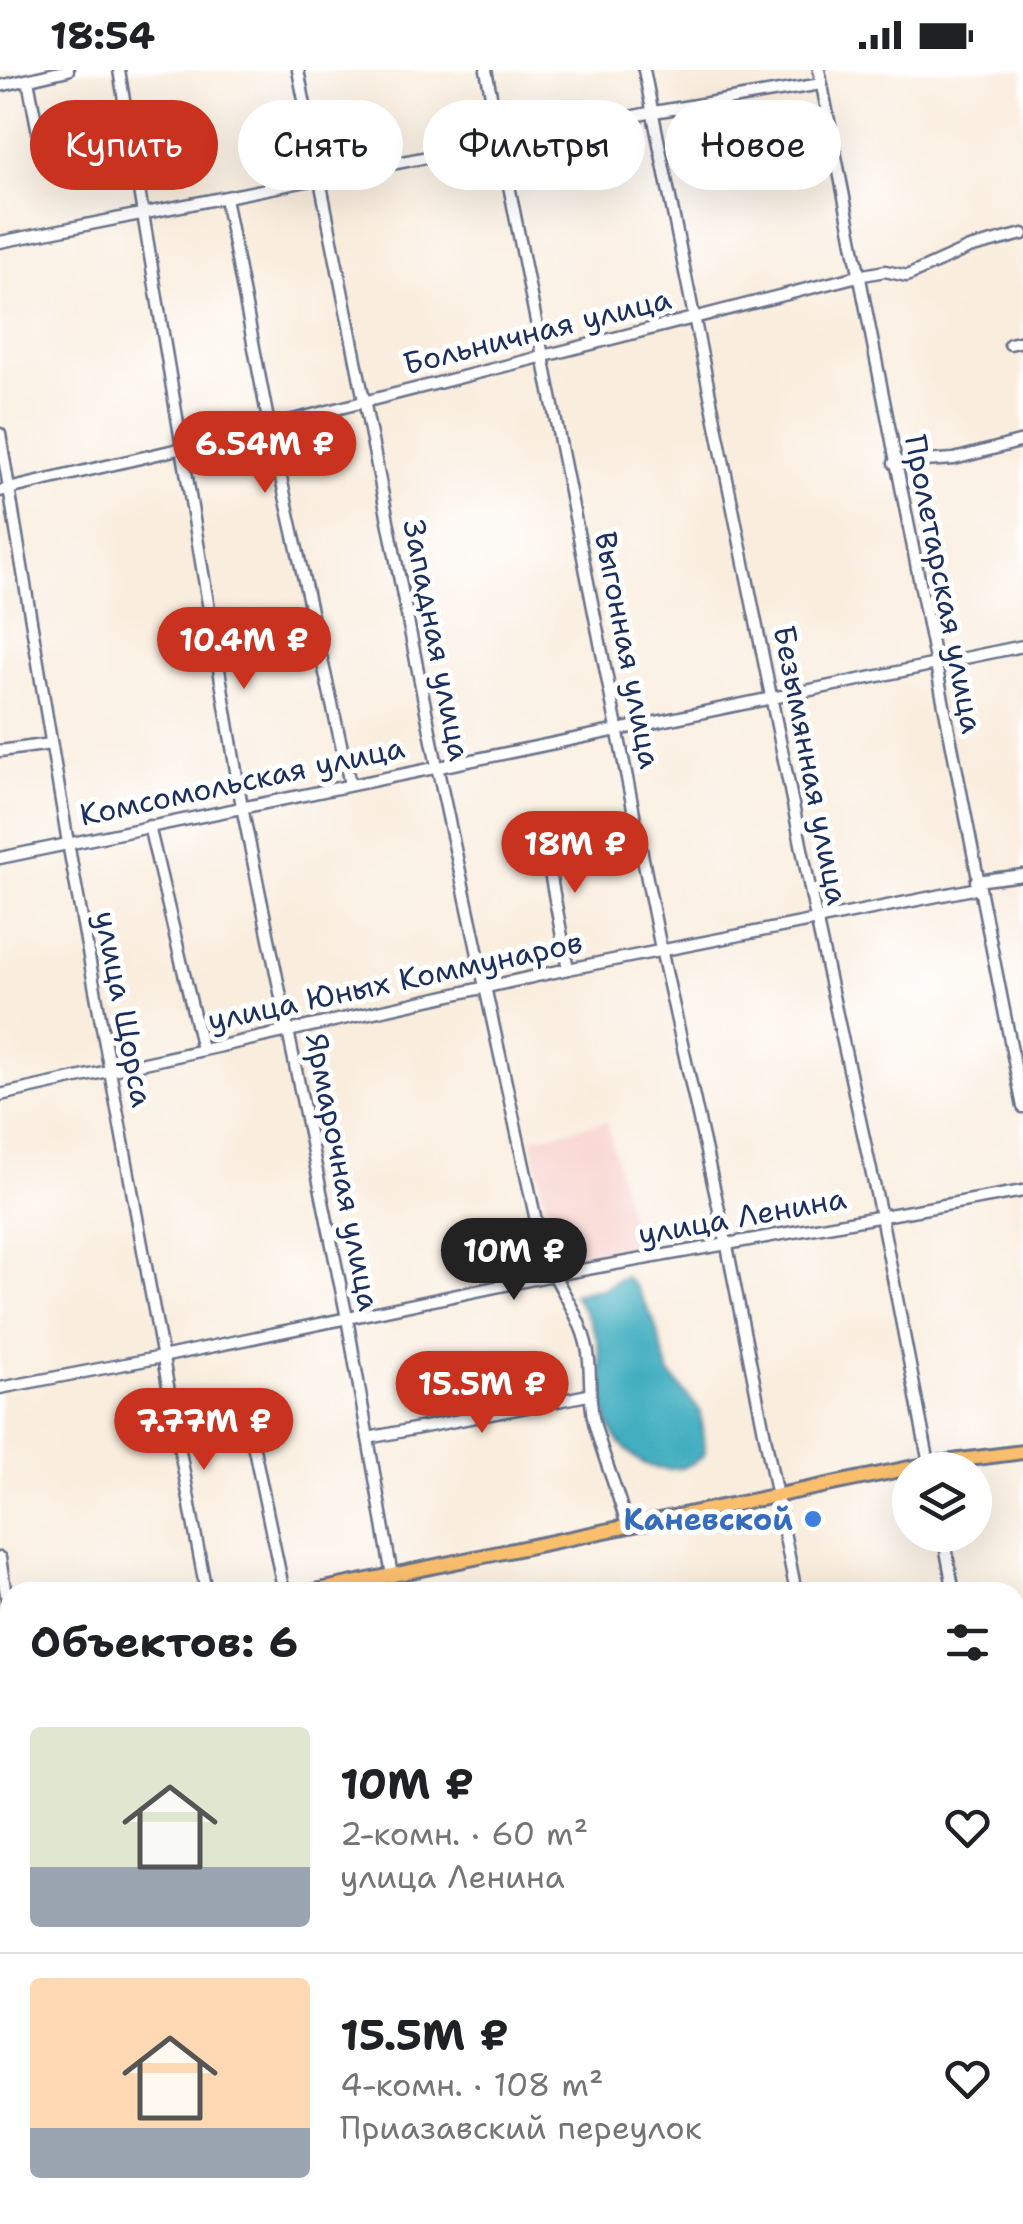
<!DOCTYPE html>
<html lang="ru">
<meta charset="utf-8">
<style>
body{margin:0;font-family:"Shantell Sans",sans-serif;background:#f2f2f2;color:#202124;height:100vh;display:flex;flex-direction:column;font-size:38px;white-space:nowrap}
*{box-sizing:border-box;margin:0}
p{font-size:32px;color:#757577}
.icon{flex:none;width:55px;height:55px;fill:none;stroke:currentColor;stroke-width:2;stroke-linecap:round;stroke-linejoin:round}
.map{position:relative;flex:1;overflow:hidden}
.details{position:absolute;left:0px;top:1512px;width:1025px;height:642px;display:flex;flex-direction:column;background:#fff;border-radius:30px 30px 0 0;box-shadow:0 10px 40px #0002}
.details>*{flex:none}
.top-card{position:absolute;left:30px;top:30px;width:965px;height:90px;display:flex;gap:20px}
.controls{position:absolute;left:892px;top:1382px;display:grid;gap:20px}
.controls a{display:grid;place-items:center;width:100px;height:100px;border-radius:50%;background:#fff;box-shadow:0 10px 40px #0002;font-size:50px}
.price{position:absolute;translate:-50% -85px;padding:0 22px;border-radius:35px;background:#c8321e;color:#fff;font-size:32px;line-height:65px;filter:drop-shadow(0 2px 5px #0008)}
.price::after{content:'';position:absolute;left:50%;top:60px;width:30px;height:22px;margin-left:-15px;background:inherit;clip-path:polygon(0 0,100% 0,50% 100%)}
.price.on{background:#222;color:#fff}
ul{padding:0;list-style:none}
li{display:flex;align-items:center;gap:30px;height:250px;padding:0 30px}
li+li{border-top:2px solid #e0e0e0}
li span{display:grid;place-items:center;flex:none;width:280px;height:200px;border-radius:10px;color:#555}
li>.icon{margin-inline-start:auto}
span .icon{width:120px;height:120px;fill:#fffc;stroke-width:1}
li b{font-size:42px}
h2{display:flex;justify-content:space-between;align-items:center;height:120px;padding:0 30px;font-size:42px}
.pill{padding:0 35px;border-radius:45px;background:#fff;box-shadow:0 10px 40px #0002;font-size:35px;line-height:90px}
.pill.on{background:#c8321e;color:#fff}
.status{display:flex;justify-content:space-between;align-items:center;height:70px;padding:0 50px;background:#fff;direction:ltr}
.status svg{height:28px;fill:currentColor}
.map>svg:first-child{display:block}
</style>
<div class="status"><b>18:54</b><svg viewBox="0 0 49 12"><path d="M0 12V9h3v3zM5 12V6h3v6zM10 12V3h3v9zM15 12V0h3v12zM26 1h20v11H26zM47 4h2v5h-2z"/></svg></div>
<div class="map">
<svg width="1023" height="2154" viewBox="0 0 1023 2154">
<rect width="100%" height="100%" fill="#fff"/>
<filter id="ink" filterUnits="userSpaceOnUse"><feTurbulence type="fractalNoise" baseFrequency=".01" numOctaves="2"/><feDisplacementMap in="SourceGraphic" scale="20" xChannelSelector="R" yChannelSelector="G"/><feConvolveMatrix kernelMatrix="1 2 1 2 8 2 1 2 1" color-interpolation-filters="sRGB"/></filter>
<filter id="wash" filterUnits="userSpaceOnUse"><feTurbulence type="fractalNoise" baseFrequency=".0048" numOctaves="4" result="noise"/><feDisplacementMap in="SourceGraphic" scale="40" xChannelSelector="R" yChannelSelector="G"/><feGaussianBlur stdDeviation="2.25" result="paint"/><feColorMatrix in="noise" values="0 0 0 0 0 0 0 0 0 0 0 0 0 0 0 0 0 1.4 0 .05"/><feComposite in="paint" operator="in"/></filter>
<g filter="url(#wash)">
<rect width="100%" height="100%" fill="#f9eddd"/>
<!-- built -->
<polygon fill="#f7d0cb" points="607,1051 636,1176 560,1193 531,1069"/>
<!-- water -->
<path fill="#42afc0" stroke="#2e6f8f" stroke-width="2.5" d="M 625,1206 L 637,1219 L 653,1249 L 669,1303 L 700,1341 L 705,1383 C 694,1396 680,1400 663,1399 C 648,1398 640,1392 629,1382 C 593,1350 607,1315 598,1273 C 593,1253 584,1240 573,1224 L 602,1219 Z"/>
</g>
<g filter="url(#ink)">
<g fill="none" stroke-linecap="round" stroke-linejoin="round">
<defs>
<g id="minor">
<polyline points="119,0 242,737 347,1248 392,1506"/>
<polyline points="298,0 437,696 548,1206"/>
<polyline points="486,0 661,879 727,1176 796,1522"/>
<polyline points="644,0 816,848 881,1146 930,1399"/>
<polyline points="819,0 1023,1037"/>
<polyline points="28,10 40,73"/>
<polyline points="0,16 68,0"/>
<polyline points="225,128 269,355 350,714"/>
<polyline points="0,172 654,42 821,14"/>
<polyline points="1010,274 1023,271"/>
<polyline points="0,364 68,773 206,1522"/>
<polyline points="894,393 954,389 1023,371"/>
<polyline points="0,421 183,378 858,206 885,201 907,206 969,178 1023,164"/>
<polyline points="0,681 51,674"/>
<polyline points="149,756 202,979"/>
<polyline points="542,760 568,899"/>
<polyline points="0,788 1023,576"/>
<polyline points="976,811 1023,805"/>
<polyline points="0,1025 568,899 978,818"/>
<path d="M 554,1205 C 568,1231 587,1260 589,1291 C 591,1313 589,1330 594,1352 C 603,1388 618,1421 627,1456"/>
<polyline points="0,1318 162,1287 548,1206 1023,1121"/>
<polyline points="244,1331 284,1522"/>
<polyline points="368,1368 588,1325"/>
<polyline points="943,1465 954,1522"/>
<polyline points="0,1488 10,1548"/>
<polyline points="0,1583 10,1581"/>
<polyline points="1015,1619 1023,1617"/>
<polyline points="1015,1816 1023,1854"/>
<polyline points="1015,1899 1023,1898"/>
<polyline points="0,1934 10,1932"/>
<polyline points="0,2050 10,2048"/>
<polyline points="108,2145 110,2154"/>
<polyline points="306,2145 308,2154"/>
<polyline points="922,2145 924,2154"/>
</g>
<g id="major">
<polyline points="310,1522 929,1394 1023,1382"/>
<polyline points="0,1802 10,1800"/>
</g>
</defs>
<!-- minor casing -->
<use href="#minor" stroke="#69728a" stroke-width="15"/>
<!-- major casing -->
<use href="#major" stroke="#69728a" stroke-width="18"/>
<!-- minor -->
<use href="#minor" stroke="#fff" stroke-width="10"/>
<!-- major -->
<use href="#major" stroke="#f9bf6d" stroke-width="12"/>
</g>
</g>
<!-- markers -->
<circle fill="#3f7fe0" stroke="#fff" stroke-width="4" cx="813" cy="1449" r="10"/>
<g text-anchor="middle" dominant-baseline="central" stroke-width="10" stroke-linejoin="round" paint-order="stroke">
<!-- street labels -->
<g font-size="30" fill="#1b2f5e" stroke="#fff">
<text transform="translate(537 261) rotate(-14)">Больничная улица</text>
<text transform="translate(944 514) rotate(79)">Пролетарская улица</text>
<text transform="translate(437 570) rotate(79)">Западная улица</text>
<text transform="translate(628 580) rotate(79)">Выгонная улица</text>
<text transform="translate(811 695) rotate(79)">Безымянная улица</text>
<text transform="translate(242 711) rotate(-12)">Комсомольская улица</text>
<text transform="translate(395 911) rotate(-12)">улица Юных Коммунаров</text>
<text transform="translate(124 939) rotate(79)">улица Щорса</text>
<text transform="translate(343 1102) rotate(79)">Ярмарочная улица</text>
<text transform="translate(742 1146) rotate(-10)">улица Ленина</text>
</g>
<!-- shop labels -->
<g font-size="30" font-weight="bold" fill="#366cbe" stroke="#fff" text-anchor="end">
<text x="793" y="1449">Каневской</text>
</g>
</g>
</svg>
<div class="controls">
<a><svg class="icon" aria-label="layers" viewBox="0 0 24 24"><path d="M12 4l9 5-9 5-9-5zM3 14l9 5 9-5"/></svg></a>
</div>
<b class="price" style="left:265px;top:426px">6.54M ₽</b>
<b class="price" style="left:244px;top:622px">10.4M ₽</b>
<b class="price" style="left:575px;top:826px">18M ₽</b>
<b class="price on" style="left:514px;top:1233px">10M ₽</b>
<b class="price" style="left:482px;top:1366px">15.5M ₽</b>
<b class="price" style="left:204px;top:1403px">7.77M ₽</b>
<div class="top-card">
<a class="pill on">Купить</a>
<a class="pill">Снять</a>
<a class="pill">Фильтры</a>
<a class="pill">Новое</a>
</div>
<section class="details">
<h2>Объектов: 6<svg class="icon" aria-label="filters" viewBox="0 0 24 24"><path d="M4 7h16M4 17h16"/><circle cx="9" cy="7" r="2"/><circle cx="15" cy="17" r="2"/></svg></h2>
<ul>
<li><span style="background:linear-gradient(#dfe7d0 70%,#9aa5b1 0)"><svg class="icon" aria-label="home" viewBox="0 0 24 24"><path d="M3 11l9-7 9 7M6 9v11h12V9"/></svg></span><div><b>10M ₽</b><p>2-комн. · 60 m²</p><p>улица Ленина</p></div><svg class="icon" aria-label="heart" viewBox="0 0 24 24"><path d="M12 20l-8-8c-3-5 5-10 8-4 3-6 11-1 8 4z"/></svg></li>
<li><span style="background:linear-gradient(#ffd9b3 75%,#9aa5b1 0)"><svg class="icon" aria-label="home" viewBox="0 0 24 24"><path d="M3 11l9-7 9 7M6 9v11h12V9"/></svg></span><div><b>15.5M ₽</b><p>4-комн. · 108 m²</p><p>Приазавский переулок</p></div><svg class="icon" aria-label="heart" viewBox="0 0 24 24"><path d="M12 20l-8-8c-3-5 5-10 8-4 3-6 11-1 8 4z"/></svg></li>
</ul>
</section>
</div>
